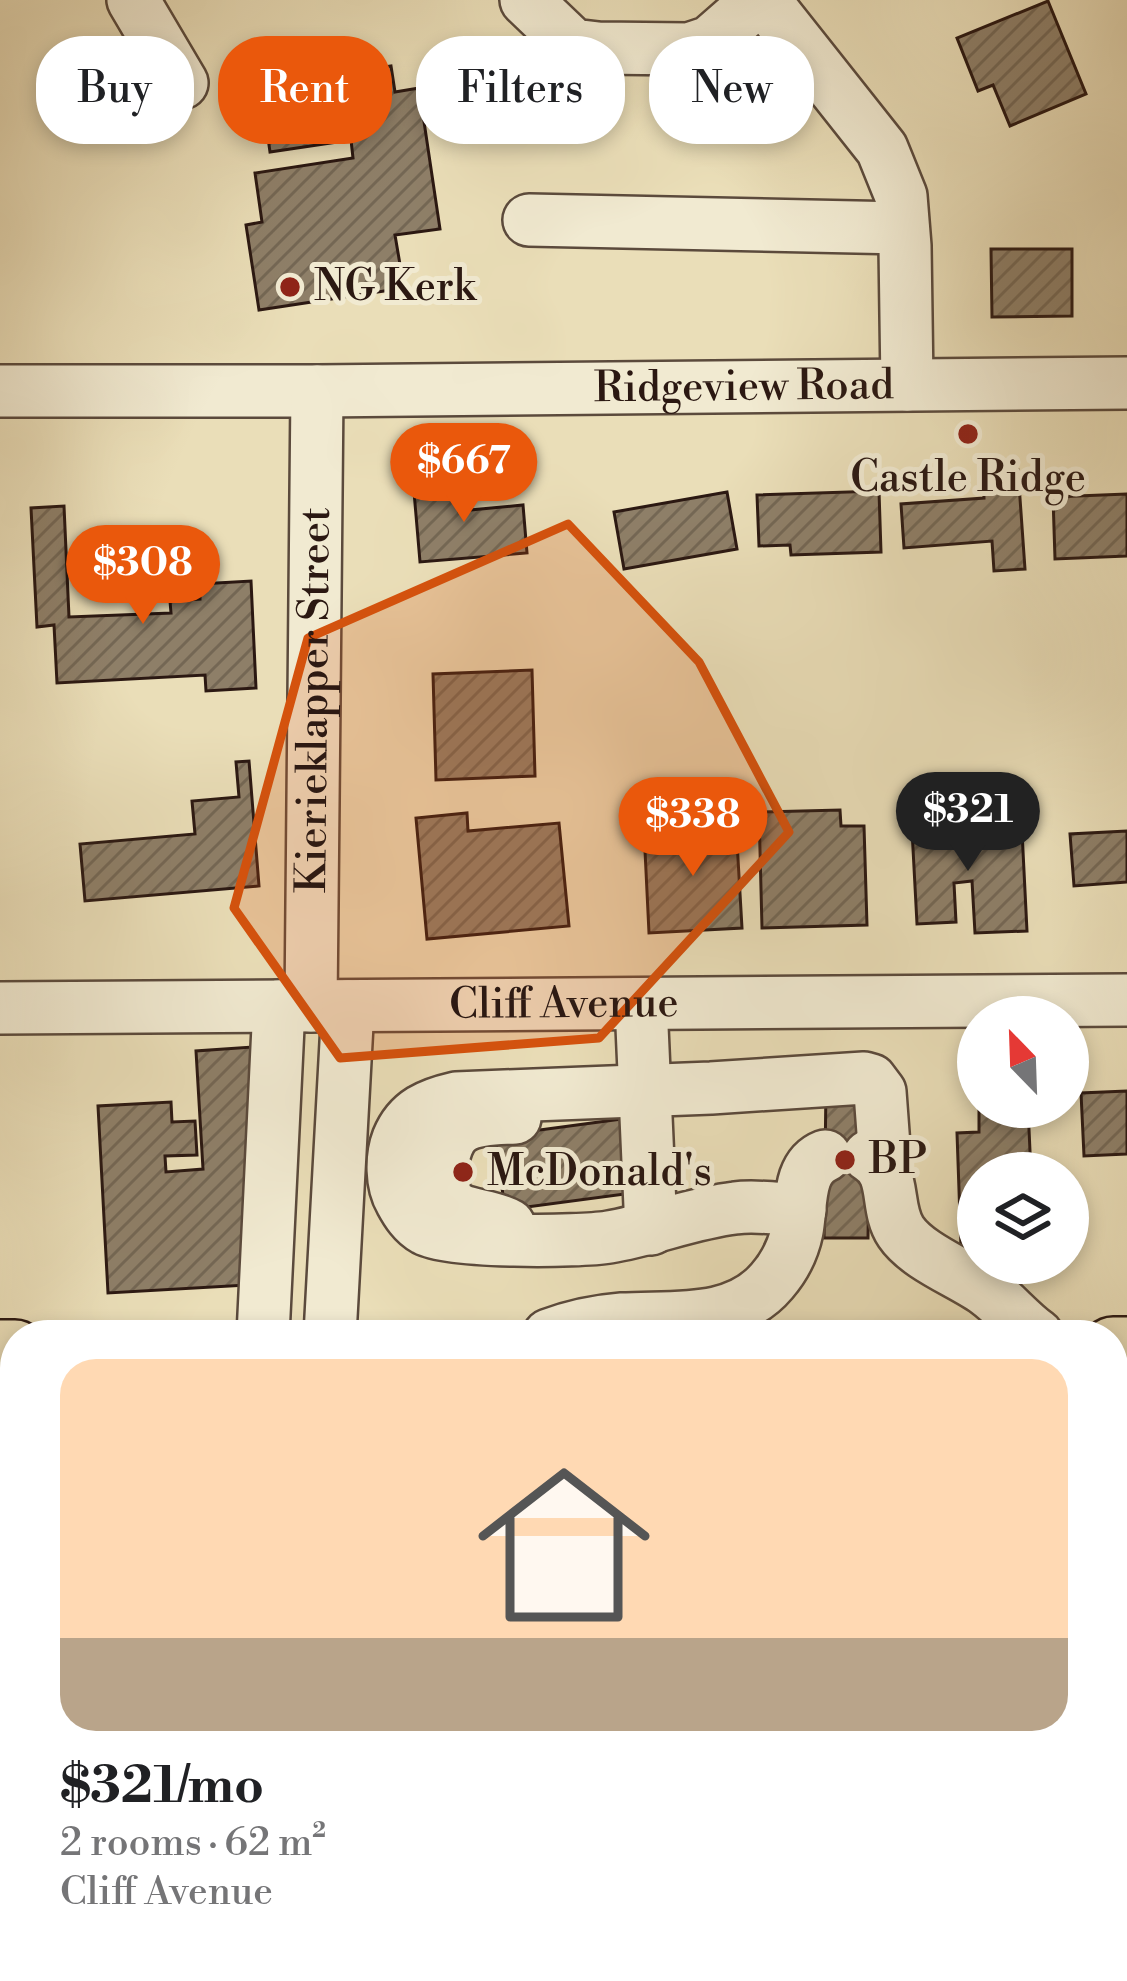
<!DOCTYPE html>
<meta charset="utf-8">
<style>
body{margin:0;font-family:"Libre Bodoni",serif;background:#f6f6f6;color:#202124;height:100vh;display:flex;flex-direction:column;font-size:45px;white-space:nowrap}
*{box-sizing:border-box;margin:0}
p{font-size:39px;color:#757577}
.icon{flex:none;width:66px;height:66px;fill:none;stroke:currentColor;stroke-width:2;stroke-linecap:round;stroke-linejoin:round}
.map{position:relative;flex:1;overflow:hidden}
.drawer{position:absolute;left:0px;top:1320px;width:1128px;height:663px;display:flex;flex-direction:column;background:#fff;border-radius:48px 48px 0 0;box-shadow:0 6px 18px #0003}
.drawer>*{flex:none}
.guide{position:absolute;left:36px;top:36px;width:1056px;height:108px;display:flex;gap:24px}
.needle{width:78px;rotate:337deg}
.tools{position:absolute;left:957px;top:996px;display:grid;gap:24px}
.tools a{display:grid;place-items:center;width:132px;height:132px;border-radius:50%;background:#fff;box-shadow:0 6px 18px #0003;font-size:60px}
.price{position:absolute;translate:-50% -102px;padding:0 27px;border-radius:42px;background:#ea580c;color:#fff;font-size:39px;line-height:78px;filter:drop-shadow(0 3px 6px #0008)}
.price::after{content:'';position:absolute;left:50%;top:72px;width:36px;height:27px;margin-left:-18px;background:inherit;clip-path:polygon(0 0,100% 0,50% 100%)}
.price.current{background:#222;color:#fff}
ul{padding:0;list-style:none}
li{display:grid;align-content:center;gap:24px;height:636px;padding:0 60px}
li span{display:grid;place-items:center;height:372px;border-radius:36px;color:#555}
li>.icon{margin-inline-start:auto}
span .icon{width:216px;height:216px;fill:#fffc;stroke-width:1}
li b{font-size:51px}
.chip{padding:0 42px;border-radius:48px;background:#fff;box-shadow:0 6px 18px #0003;font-size:42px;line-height:108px}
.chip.current{background:#ea580c;color:#fff}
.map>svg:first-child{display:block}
</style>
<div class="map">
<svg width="1127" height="1981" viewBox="0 0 1127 1981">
<defs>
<pattern id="building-hatch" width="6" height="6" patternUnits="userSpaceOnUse" patternTransform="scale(3)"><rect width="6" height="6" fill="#8e7f68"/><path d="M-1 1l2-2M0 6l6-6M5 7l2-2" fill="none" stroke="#746754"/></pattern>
</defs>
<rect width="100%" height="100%" fill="#eadeb8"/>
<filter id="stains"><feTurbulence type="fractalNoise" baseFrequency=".00167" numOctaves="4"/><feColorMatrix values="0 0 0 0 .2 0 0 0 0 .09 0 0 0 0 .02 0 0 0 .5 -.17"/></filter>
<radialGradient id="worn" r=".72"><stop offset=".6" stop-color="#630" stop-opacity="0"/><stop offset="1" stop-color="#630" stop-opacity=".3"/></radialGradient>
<!-- building -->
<g fill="url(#building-hatch)" stroke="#2b1812" stroke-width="3">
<polygon points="1048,1 1086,94 1010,126 993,85 978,91 957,38"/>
<polygon points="391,66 395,92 419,88 440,229 395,235 404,288 259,310 246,225 262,222 255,173 353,158 351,140 270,152 263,102 361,87 358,71"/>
<polygon points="991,249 1072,249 1072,316 992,317"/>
<polygon points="1018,470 1025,569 994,571 992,541 904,548 901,504 984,498 983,473"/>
<polygon points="456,477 459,511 523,505 527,553 420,562 413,480"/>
<polygon points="879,491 881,552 791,555 790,545 759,546 757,495"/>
<polygon points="727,492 737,549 624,569 614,512"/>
<polygon points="1127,494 1127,556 1055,559 1053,497"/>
<polygon points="64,506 69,617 171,613 170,601 200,599 200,584 251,581 256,688 206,691 205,675 57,683 54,625 37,627 31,508"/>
<polygon points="532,670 535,776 436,780 433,674"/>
<polygon points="249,761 259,886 85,901 80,844 195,834 192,801 239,797 236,762"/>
<polygon points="944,809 946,836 1022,831 1027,931 975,933 972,881 954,883 956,922 917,924 911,811"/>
<polygon points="840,810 841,826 864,826 867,925 762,928 759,812"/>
<polygon points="467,813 468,831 559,823 569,926 427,939 416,818"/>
<polygon points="736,824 742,928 649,933 644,830"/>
<polygon points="1127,831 1127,882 1074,886 1070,834"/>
<polygon points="252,1047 265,1284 108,1293 98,1106 171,1102 172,1122 195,1121 197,1155 165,1156 166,1172 203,1169 196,1051"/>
<polygon points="826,1087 870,1087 868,1238 824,1238"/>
<polygon points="1127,1091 1127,1154 1084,1156 1081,1093"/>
<polygon points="979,1107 1028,1107 1031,1173 978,1173 978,1246 961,1247 957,1133 979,1132"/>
<polygon points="644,1116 655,1190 505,1210 495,1136"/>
</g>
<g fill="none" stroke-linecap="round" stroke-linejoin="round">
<defs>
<g id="minor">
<polyline points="133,0 182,83"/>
<polyline points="526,0 573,45 598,48 689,49 710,42 758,0"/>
<polyline points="764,0 882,149 901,196 905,246 907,385"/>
<polyline points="529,220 903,228"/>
<path id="s1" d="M 0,391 L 317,391 L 1127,383"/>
<polyline points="641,1004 651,1229"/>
<path id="s2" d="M 311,1006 L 317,391"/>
<path id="s3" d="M 0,1008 L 1127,1000"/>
<path d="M 869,1156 C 898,1173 884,1207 901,1232 C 918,1257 962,1273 987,1291 C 1005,1304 1019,1322 1037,1335"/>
<path d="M 800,1210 C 779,1209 756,1205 735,1208 C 693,1213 651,1230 609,1237 C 580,1242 446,1243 425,1229 C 414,1223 407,1212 401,1201 C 391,1184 391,1157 398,1139 C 409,1112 430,1104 456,1098 L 711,1088 L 864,1078 L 871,1080 L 880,1092 L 886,1173"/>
<path d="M 509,1225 C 492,1215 467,1216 455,1207 C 434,1192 440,1143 459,1129 C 474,1118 497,1119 515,1118"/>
<polyline points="263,1335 279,1006"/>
<polyline points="330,1335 348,1006"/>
<path d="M 549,1335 C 573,1326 597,1321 622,1319 C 673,1316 735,1325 772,1281 C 785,1266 793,1250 797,1231 C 802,1206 797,1167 825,1156"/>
<polyline points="1113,1626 1127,1626"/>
<polyline points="1118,1981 1123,1952 1127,1946"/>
</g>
<g id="major">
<polyline points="1113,1349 1127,1349"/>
<polyline points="0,1352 15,1352"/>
<polyline points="0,1463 15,1462"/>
<polyline points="1113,1463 1127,1464"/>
<polyline points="395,1968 402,1981"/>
<polyline points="475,1968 479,1981"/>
</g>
</defs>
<!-- minor casing -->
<use href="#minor" stroke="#5b4a3c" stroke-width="56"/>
<!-- major casing -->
<use href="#major" stroke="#2b1812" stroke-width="68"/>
<!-- minor -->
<use href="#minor" stroke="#f1ead1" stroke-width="51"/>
<!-- major -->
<use href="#major" stroke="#eadeb8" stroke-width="63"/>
</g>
<!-- marked area -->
<path fill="#d5520d" fill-opacity="0.2" stroke="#d5520d" stroke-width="9" stroke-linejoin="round" d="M 568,524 L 699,662 L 789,832 L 599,1038 L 340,1058 L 234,908 L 308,638 Z"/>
<!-- markers -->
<g fill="#8f2418" stroke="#f1ead1" stroke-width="4.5">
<circle cx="290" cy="287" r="12"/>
<circle cx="968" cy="434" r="12"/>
<circle cx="845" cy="1160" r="12"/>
<circle cx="463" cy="1172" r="12"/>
</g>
<g text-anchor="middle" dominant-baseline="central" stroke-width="10" stroke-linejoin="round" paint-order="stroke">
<!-- poi labels -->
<g font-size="42" fill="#2b1812" stroke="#f1ead1" text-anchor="start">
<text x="314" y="287">NG Kerk</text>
<text x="968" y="478" text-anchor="middle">Castle Ridge</text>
<text x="869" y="1160">BP</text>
<text x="487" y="1172">McDonald's</text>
</g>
<!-- street labels -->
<g font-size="42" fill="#2b1812" stroke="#f1ead1">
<text stroke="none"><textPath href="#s1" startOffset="744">Ridgeview Road</textPath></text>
<text stroke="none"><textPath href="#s2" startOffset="306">Kierieklapper Street</textPath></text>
<text stroke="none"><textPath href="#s3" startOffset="564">Cliff Avenue</textPath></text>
</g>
</g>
<rect width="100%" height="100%" filter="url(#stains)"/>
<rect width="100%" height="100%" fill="url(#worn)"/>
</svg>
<div class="tools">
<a><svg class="needle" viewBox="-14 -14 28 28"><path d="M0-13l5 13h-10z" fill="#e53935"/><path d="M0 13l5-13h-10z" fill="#757577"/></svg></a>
<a><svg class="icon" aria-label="layers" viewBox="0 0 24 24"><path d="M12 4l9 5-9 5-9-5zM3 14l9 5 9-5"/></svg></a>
</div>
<b class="price" style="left:464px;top:525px">$667</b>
<b class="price" style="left:143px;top:627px">$308</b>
<b class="price current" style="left:968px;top:874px">$321</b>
<b class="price" style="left:693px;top:879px">$338</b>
<div class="guide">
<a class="chip">Buy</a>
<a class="chip current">Rent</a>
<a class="chip">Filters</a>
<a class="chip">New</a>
</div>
<section class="drawer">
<ul>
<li><span style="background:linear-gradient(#ffd9b3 75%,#b9a48a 0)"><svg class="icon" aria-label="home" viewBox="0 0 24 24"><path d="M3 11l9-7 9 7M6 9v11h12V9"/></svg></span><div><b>$321/mo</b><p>2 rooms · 62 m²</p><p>Cliff Avenue</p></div></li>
</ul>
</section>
</div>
